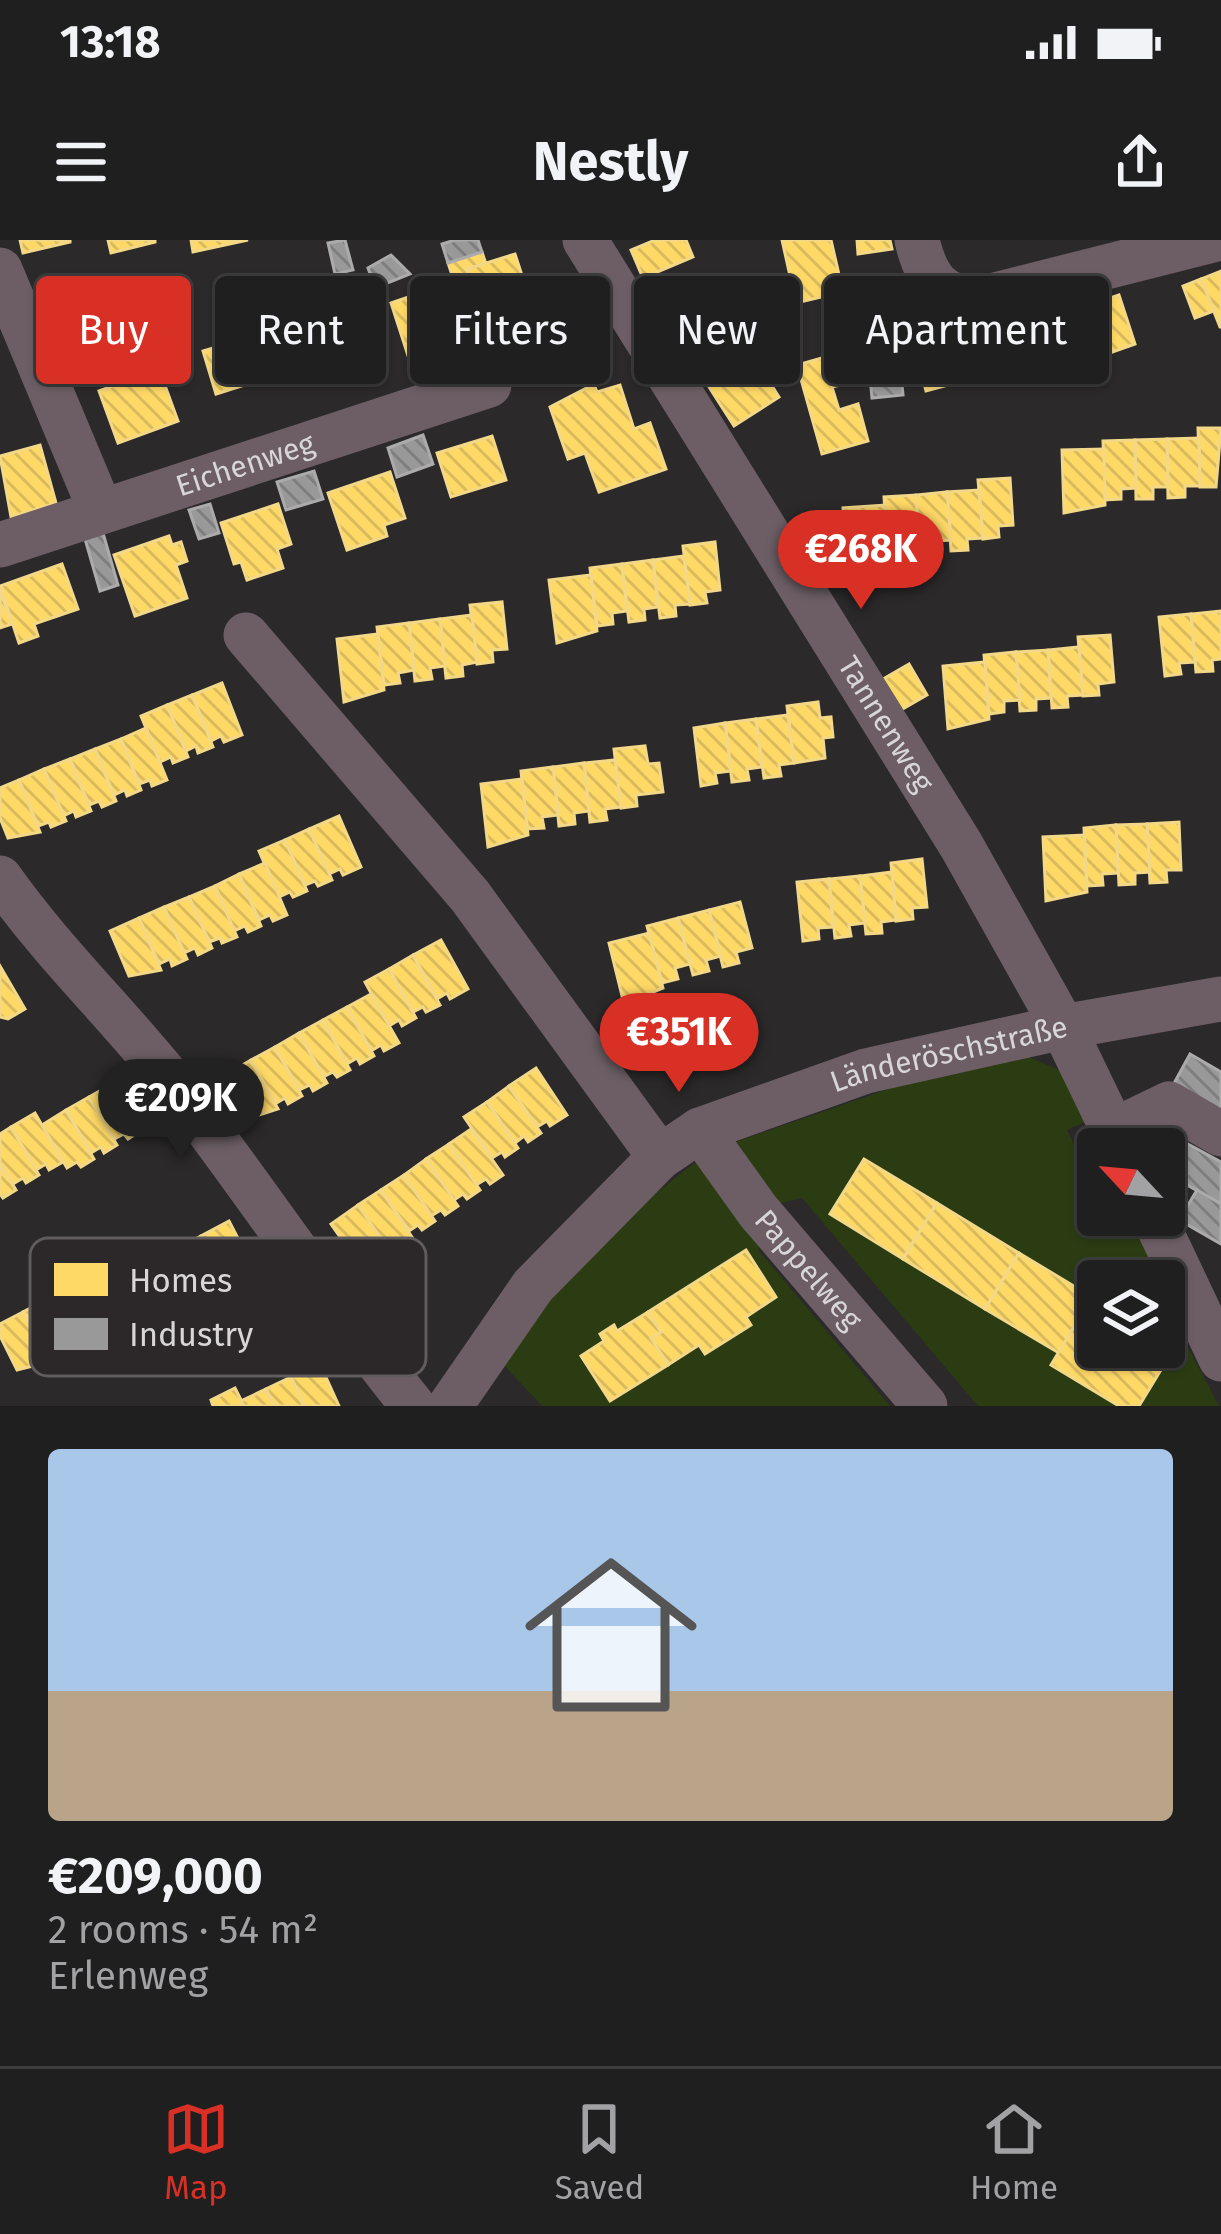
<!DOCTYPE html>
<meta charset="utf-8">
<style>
body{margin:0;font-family:"Fira Sans",sans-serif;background:#2d2c2d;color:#f1f3f6;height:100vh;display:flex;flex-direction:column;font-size:45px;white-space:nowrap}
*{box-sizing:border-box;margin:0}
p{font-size:39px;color:#a2a2a5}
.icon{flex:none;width:66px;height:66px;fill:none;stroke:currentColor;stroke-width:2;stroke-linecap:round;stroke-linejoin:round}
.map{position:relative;height:1166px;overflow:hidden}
.details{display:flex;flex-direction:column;background:#201f20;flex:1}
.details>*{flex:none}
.hud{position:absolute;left:36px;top:36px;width:1149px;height:108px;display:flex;gap:24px}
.needle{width:78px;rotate:296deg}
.controls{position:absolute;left:1077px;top:888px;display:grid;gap:24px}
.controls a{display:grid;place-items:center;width:108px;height:108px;border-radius:12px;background:#201f20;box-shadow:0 3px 9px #0004,0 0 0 3px #3d3d3e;font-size:60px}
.price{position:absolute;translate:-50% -102px;padding:0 27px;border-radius:42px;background:#d93025;color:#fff;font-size:39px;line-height:78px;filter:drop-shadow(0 3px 6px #0008)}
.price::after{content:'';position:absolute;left:50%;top:72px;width:36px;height:27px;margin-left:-18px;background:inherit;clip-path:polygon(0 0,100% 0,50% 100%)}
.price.on{background:#222;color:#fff}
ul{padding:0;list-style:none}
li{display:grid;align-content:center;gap:24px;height:636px;padding:0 48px}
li+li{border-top:3px solid #3d3d3e}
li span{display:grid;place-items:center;height:372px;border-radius:12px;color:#555}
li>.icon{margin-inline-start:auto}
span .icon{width:216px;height:216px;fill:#fffc;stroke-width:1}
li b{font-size:51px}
.pill{padding:0 42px;border-radius:12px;background:#201f20;box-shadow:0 3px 9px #0004,0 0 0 3px #3d3d3e;font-size:42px;line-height:108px}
.pill.on{background:#d93025;color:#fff}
.status{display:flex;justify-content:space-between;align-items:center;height:84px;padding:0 60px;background:#201f20;direction:ltr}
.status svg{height:33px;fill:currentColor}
header{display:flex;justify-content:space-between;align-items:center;height:156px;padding:0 48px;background:#201f20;font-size:54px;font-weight:700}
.dock{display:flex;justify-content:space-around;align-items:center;height:168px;border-top:3px solid #3d3d3e;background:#201f20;font-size:33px;color:#a2a2a5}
.dock a{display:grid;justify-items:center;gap:6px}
.dock .on{color:#d93025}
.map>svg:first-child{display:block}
</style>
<div class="status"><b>13:18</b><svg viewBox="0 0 49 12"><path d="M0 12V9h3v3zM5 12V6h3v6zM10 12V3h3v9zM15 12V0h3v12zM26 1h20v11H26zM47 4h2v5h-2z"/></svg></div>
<header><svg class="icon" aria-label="menu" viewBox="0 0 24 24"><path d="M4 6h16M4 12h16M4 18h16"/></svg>Nestly<svg class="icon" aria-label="share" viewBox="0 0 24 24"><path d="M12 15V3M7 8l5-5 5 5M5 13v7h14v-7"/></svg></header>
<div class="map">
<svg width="1221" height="1166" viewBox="0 0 1221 1166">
<defs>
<pattern id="homes-back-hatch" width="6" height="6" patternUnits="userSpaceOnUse" patternTransform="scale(3)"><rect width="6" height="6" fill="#ffd966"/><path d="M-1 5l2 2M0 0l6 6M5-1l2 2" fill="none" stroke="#d9ba5e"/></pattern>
<pattern id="industry-back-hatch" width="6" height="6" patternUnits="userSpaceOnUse" patternTransform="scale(3)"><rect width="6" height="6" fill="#999"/><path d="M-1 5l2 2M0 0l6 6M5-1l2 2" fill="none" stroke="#7f7e7e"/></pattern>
</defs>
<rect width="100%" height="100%" fill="#2b292a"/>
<!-- green -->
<g fill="#2b3c13" fill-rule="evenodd">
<polygon points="1027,816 1068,834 1089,880 1067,890 1098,952 1098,975 1110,975 1120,996 1138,988 1171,1055 1164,1062 1164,1041 1098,1041 1098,1059 1092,1057 864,919 830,974 1059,1113 1119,1166 978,1166 802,958 773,965 727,905 920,838"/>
<path d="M 704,916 L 761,988 L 759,1011 L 890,1166 L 542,1166 L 502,1123 C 556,1045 627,971 704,916 ZM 746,1010 L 776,1058 L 746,1077 L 751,1086 L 706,1114 L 699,1105 L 604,1101 L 600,1094 L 613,1086 L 617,1091 Z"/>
<polygon points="1189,1109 1219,1166 1139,1166 1170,1115"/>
</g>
<!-- homes -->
<g fill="url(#homes-back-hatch)" stroke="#f3d888" stroke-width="3">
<polygon points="20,0 70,0 70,2 23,13"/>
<polygon points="108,0 155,0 155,2 111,13"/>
<polygon points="191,0 248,0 193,12"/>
<polygon points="655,0 686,0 693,17 643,38 631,10"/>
<polygon points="782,0 831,0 843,52 796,63"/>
<polygon points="857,0 890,0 892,9 858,14"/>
<polygon points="482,12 486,24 467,29 477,64 463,68 448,23"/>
<polygon points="515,14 536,78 507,87 504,79 484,86 467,29"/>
<polygon points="1221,31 1221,87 1220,87 1201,39"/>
<polygon points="1201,39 1214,71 1195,78 1183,46"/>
<polygon points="438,47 461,115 413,131 391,63"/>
<polygon points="1119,55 1135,104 1081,123 1064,74"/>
<polygon points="358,62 374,108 338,120 343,135 318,144 297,83"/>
<polygon points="752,64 771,91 742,112 723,85"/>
<polygon points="1064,74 1074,100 1055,106 1047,80"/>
<polygon points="987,79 1001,131 926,151 912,100"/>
<polygon points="256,95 270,137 216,154 203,111"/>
<polygon points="832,115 841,145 832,147 839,170 858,164 868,201 822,214 797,125"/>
<polygon points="754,117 779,157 734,186 709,147"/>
<polygon points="159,129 178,181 118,203 99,151"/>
<polygon points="594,144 597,152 620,145 634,189 650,183 666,229 599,252 585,213 568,219 550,167"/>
<polygon points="1198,188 1221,188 1216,247 1200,247"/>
<polygon points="492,196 506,240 451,257 437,213"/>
<polygon points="1199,198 1200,246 1185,246 1185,257 1168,258 1167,199"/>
<polygon points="1167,199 1168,247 1153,247 1153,259 1136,259 1135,200"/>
<polygon points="1135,200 1136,248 1121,249 1121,259 1105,260 1103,201"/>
<polygon points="40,205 56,263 11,277 0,216"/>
<polygon points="1104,209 1105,265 1064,273 1062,210"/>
<polygon points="390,232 405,278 384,285 387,296 347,310 328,253"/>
<polygon points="1010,238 1013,285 998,286 999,297 983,299 978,240"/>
<polygon points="979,250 983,298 967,299 968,310 951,311 947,252"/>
<polygon points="947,252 951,300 936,301 936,312 920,314 916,255"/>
<polygon points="916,255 919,303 904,304 904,315 888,316 884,257"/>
<polygon points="278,264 291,304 277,309 283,328 247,340 241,322 234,324 221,283"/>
<polygon points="885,265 889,321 848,331 843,268"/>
<polygon points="169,296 172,305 181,302 187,321 176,325 187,358 135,376 114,315"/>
<polygon points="715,302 720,350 705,352 707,363 690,365 683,306"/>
<polygon points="684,316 690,364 675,365 676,376 660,378 653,320"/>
<polygon points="653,320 658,367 644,369 645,380 629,382 622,324"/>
<polygon points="62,324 78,369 34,384 38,396 19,403 0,346"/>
<polygon points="622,324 627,371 612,373 613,384 597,386 590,328"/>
<polygon points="591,335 597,391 557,403 549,340"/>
<polygon points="0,350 12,384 0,388"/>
<polygon points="502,362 507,409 492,410 493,422 477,424 470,365"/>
<polygon points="1221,371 1221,419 1212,420 1213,431 1196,432 1191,374"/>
<polygon points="1191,374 1195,422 1179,423 1181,434 1165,436 1159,377"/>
<polygon points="472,375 477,422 462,425 463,436 446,438 440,379"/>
<polygon points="440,379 445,426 430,428 432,439 415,441 409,383"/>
<polygon points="409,383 414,430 398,433 400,443 384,445 377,387"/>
<polygon points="378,394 384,450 344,462 337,399"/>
<polygon points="1110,395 1114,442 1098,444 1099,455 1083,456 1078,397"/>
<polygon points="1079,407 1083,455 1067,456 1068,467 1052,468 1048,410"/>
<polygon points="1048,410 1051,458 1036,459 1036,470 1020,471 1016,412"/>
<polygon points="1016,412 1020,460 1004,461 1004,472 989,474 984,415"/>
<polygon points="985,422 989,479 948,489 943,426"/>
<polygon points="909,424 927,455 901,470 883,439"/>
<polygon points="222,443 242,495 224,502 221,496 211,501 192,455"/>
<polygon points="192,455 213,507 198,513 196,506 186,511 167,465"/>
<polygon points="818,462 820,478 831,477 833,497 823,498 825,518 794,523 787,466"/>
<polygon points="167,465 188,517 173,523 171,517 160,522 141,476"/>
<polygon points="788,475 794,523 779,525 781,536 764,538 756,479"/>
<polygon points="756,479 762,527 747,529 749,540 732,542 725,483"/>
<polygon points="725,483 731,531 715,533 717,543 701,546 694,488"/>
<polygon points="146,488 167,540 152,546 150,540 139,544 121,499"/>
<polygon points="121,499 141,550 127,556 125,550 114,555 95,509"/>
<polygon points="645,506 648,524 659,523 663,552 636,555 637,566 621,568 614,509"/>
<polygon points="95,509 116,561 102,567 99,561 89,565 70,519"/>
<polygon points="70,519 91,571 76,577 74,571 63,576 44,529"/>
<polygon points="615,520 621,567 605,569 607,580 590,582 584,523"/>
<polygon points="584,523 589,571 574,573 575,584 559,586 553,527"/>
<polygon points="553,527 558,575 542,577 544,588 527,589 521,531"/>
<polygon points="44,529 66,581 51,587 49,582 38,586 19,540"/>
<polygon points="522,539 528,595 488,607 481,544"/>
<polygon points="19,540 40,592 8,598 0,578 0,548"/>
<polygon points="339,576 361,627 343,635 340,629 329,634 309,589"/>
<polygon points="1179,582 1181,630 1166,630 1167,642 1150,643 1147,584"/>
<polygon points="1147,584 1150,632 1135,633 1135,644 1119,645 1116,585"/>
<polygon points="1116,585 1118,633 1102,634 1103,645 1087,646 1084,588"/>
<polygon points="309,589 332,640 318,646 315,641 305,645 285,600"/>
<polygon points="1084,595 1087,652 1046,661 1043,597"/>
<polygon points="285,600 307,651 293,657 290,652 279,657 259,611"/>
<polygon points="922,619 927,667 912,668 913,679 896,681 891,623"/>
<polygon points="265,623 287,675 273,681 270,675 259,680 239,634"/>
<polygon points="892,632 896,680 881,682 882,693 866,694 860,636"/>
<polygon points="239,634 261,686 248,692 245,686 234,691 215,646"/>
<polygon points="860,636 865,683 849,685 851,696 835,698 829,639"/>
<polygon points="829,639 833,687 818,688 819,699 803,701 797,642"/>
<polygon points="215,646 237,697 222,703 220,698 209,702 189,657"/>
<polygon points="189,657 212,708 198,715 195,708 184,713 164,667"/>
<polygon points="740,662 752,708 736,712 739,723 723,727 709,670"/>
<polygon points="164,667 187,719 172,726 170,719 159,724 139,678"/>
<polygon points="709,670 721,716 706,720 709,731 693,735 678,678"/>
<polygon points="139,678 161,730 129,736 110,691"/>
<polygon points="678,678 690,724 675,728 678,739 662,743 647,686"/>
<polygon points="649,693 663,748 624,764 609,703"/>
<polygon points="441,700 468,749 450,759 447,753 437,759 413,715"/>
<polygon points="413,715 440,765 426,772 423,767 413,772 389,729"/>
<polygon points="0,726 25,769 8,779 0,777"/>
<polygon points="389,729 416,778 402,786 399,780 389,786 365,742"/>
<polygon points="371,754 399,803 384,811 381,805 371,811 347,767"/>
<polygon points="347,767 374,816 360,824 357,818 347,824 323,780"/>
<polygon points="323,780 350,830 337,837 333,832 323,837 299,793"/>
<polygon points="299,793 327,843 313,851 310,845 299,850 275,807"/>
<polygon points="275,807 302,856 288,864 285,858 275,864 251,820"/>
<polygon points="251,820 278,869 247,879 223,836"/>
<polygon points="536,828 567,875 550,886 547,881 537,887 509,846"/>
<polygon points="117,841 145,888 128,899 124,894 114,899 89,857"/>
<polygon points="509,846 541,893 528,902 524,896 515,903 487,862"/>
<polygon points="89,857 117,905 104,913 101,907 91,913 66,870"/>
<polygon points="487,862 518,908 505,917 502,912 492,918 464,877"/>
<polygon points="66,870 94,919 81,927 77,922 67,928 42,885"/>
<polygon points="35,873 63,922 49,930 46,924 36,930 11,887"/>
<polygon points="11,887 39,935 26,943 23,938 13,944 0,923 0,894"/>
<polygon points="471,889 503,935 490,944 486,939 476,945 449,904"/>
<polygon points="449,904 480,950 467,959 463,954 454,960 426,919"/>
<polygon points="426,919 458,966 445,975 441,970 431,976 404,935"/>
<polygon points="864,919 937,963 903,1019 830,974"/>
<polygon points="0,923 16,950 3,958 0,954"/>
<polygon points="404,935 435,981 422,990 418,985 409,991 381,950"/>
<polygon points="381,950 412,997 399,1006 396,1000 386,1007 358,965"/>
<polygon points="937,963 1019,1013 985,1069 903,1019"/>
<polygon points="358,965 390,1012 359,1024 331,984"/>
<polygon points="229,981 255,1031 236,1040 234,1035 223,1040 201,996"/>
<polygon points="201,996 226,1046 212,1053 210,1047 199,1052 177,1008"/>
<polygon points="746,1010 776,1057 746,1077 751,1085 705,1114 699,1105 668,1125 651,1098 661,1092 648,1072"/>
<polygon points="1019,1013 1092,1057 1059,1113 985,1069"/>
<polygon points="48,1059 74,1109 59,1117 57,1111 46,1116 23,1072"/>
<polygon points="1087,1065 1098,1071 1098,1107 1157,1107 1170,1115 1139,1166 1119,1166 1051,1125"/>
<polygon points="23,1072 49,1122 17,1130 0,1096 0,1084"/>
<polygon points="648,1072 661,1092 651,1098 668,1125 610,1161 581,1116 604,1101 600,1094 614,1085 617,1091"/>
<polygon points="320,1124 339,1166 304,1166 291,1137"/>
<polygon points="291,1137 304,1166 274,1166 266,1149"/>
<polygon points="235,1148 244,1166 213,1166 211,1160"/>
<polygon points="266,1149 274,1166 244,1166 241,1161"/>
</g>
<!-- industry -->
<g fill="url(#industry-back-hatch)" stroke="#acabac" stroke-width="3">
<polygon points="345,0 353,30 335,34 328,3"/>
<polygon points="455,0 478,0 482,12 448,23 442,4"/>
<polygon points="391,15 410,34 375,48 368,28"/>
<polygon points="283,53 289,77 253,86 246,62"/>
<polygon points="900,124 903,155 872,158 869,128"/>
<polygon points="423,195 433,224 397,237 388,208"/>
<polygon points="314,231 323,259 286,270 277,242"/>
<polygon points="210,264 219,293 199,299 189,270"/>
<polygon points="103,293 118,345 100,351 85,299"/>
<polygon points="1190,814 1221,832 1221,876 1172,847"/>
<polygon points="1175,897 1221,922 1221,964 1164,932 1164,917"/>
<polygon points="1197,950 1221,964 1221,1004 1179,980"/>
</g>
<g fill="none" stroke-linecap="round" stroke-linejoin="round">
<!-- minor -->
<g stroke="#6c5e64" stroke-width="45">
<path id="s1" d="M 585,0 L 961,605 L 1063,787 L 1122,909"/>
<path d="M 917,0 C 926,38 939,58 979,59 L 1213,0"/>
<polyline points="0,30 100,269"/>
<path id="s2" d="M 0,305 L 489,145"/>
<polyline points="246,395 470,656 660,917"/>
<path d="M 0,638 C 55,716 125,781 183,856 C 261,959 332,1066 413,1166"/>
<path id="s3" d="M 700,890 L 758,971 L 925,1166"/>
<polyline points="1113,891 1169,864 1221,894"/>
<polyline points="1153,975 1221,1119"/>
<path id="s4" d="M 450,1166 L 533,1046 L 660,917 L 700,890 L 866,831 L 1063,787 L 1221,759"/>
</g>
</g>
<g text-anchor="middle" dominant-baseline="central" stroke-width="12" stroke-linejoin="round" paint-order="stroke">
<!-- street labels -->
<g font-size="30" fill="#d8d6d7" stroke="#2c282a">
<text stroke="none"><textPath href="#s2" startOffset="258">Eichenweg</textPath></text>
<text stroke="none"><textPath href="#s1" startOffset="570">Tannenweg</textPath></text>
<text stroke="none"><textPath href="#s4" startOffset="636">Länderöschstraße</textPath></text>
<text stroke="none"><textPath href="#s3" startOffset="177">Pappelweg</textPath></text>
</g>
</g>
<!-- legend -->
<rect x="30" y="998" width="396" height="138" rx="18" fill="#2c282a" stroke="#605c5e" stroke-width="3"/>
<rect x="54" y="1023" width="54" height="33" fill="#ffd966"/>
<rect x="54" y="1078" width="54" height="32" fill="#999"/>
<g font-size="33" fill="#d8d6d7">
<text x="129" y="1052">Homes</text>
<text x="129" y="1106">Industry</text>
</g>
</svg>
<div class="controls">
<a><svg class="needle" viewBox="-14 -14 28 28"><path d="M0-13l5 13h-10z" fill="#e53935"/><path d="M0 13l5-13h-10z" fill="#a2a2a5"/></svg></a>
<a><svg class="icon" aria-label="layers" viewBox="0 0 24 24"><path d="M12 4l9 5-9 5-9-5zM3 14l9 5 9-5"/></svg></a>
</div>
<b class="price" style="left:861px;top:372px">€268K</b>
<b class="price" style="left:679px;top:855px">€351K</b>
<b class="price on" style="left:181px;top:921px">€209K</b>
<div class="hud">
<a class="pill on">Buy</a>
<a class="pill">Rent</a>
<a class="pill">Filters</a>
<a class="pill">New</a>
<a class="pill">Apartment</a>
</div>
</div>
<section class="details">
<ul>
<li><span style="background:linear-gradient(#a9c7e8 65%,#b9a48a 0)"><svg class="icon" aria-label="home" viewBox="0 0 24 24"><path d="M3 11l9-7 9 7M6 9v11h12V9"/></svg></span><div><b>€209,000</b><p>2 rooms · 54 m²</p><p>Erlenweg</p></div></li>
</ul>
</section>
<nav class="dock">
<a class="on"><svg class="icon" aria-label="map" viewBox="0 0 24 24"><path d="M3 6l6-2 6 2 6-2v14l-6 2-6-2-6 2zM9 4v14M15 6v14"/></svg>Map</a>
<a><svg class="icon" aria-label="saved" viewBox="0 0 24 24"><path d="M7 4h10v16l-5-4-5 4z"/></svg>Saved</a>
<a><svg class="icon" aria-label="home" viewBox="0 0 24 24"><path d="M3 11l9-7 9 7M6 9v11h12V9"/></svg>Home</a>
</nav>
